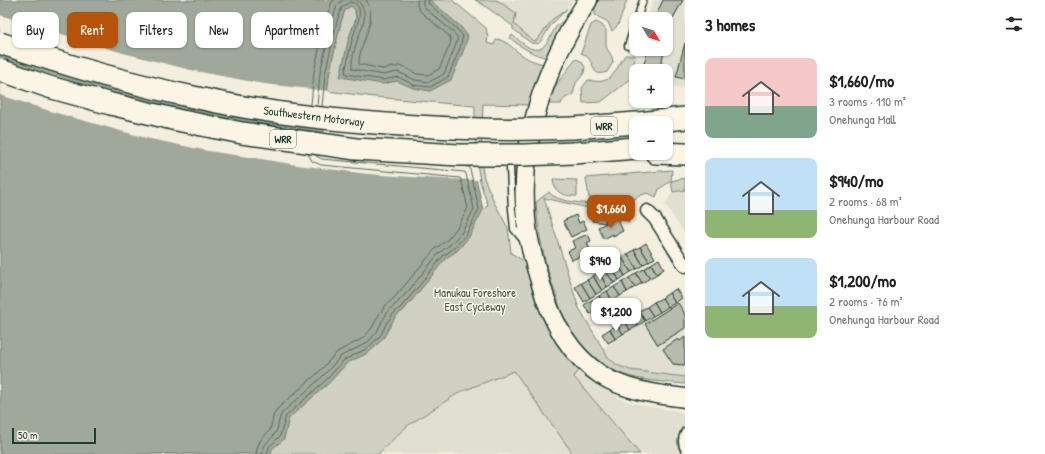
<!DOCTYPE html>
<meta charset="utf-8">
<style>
body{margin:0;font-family:"Patrick Hand",sans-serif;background:#f6f6f6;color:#222;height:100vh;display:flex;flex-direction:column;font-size:15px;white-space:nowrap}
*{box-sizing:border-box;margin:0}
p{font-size:13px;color:#767676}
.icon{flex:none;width:22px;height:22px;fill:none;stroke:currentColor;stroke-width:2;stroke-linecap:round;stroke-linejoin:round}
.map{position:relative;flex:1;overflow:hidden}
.drawer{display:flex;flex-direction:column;background:#fff;width:360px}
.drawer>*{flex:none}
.hud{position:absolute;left:12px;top:12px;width:380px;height:36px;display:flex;gap:8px}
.needle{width:26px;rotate:129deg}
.fabs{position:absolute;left:629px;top:12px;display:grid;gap:8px}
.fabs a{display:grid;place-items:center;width:44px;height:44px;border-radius:8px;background:#fff;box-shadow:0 1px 3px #0004;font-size:20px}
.scale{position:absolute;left:12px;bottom:10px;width:84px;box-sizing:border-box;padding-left:4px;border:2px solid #1f3d34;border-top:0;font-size:11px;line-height:14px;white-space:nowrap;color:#1f3d34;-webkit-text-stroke:3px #fcf5e5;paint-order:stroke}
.price{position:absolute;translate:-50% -34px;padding:0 9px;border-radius:8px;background:#fff;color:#222;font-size:13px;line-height:26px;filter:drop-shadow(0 1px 2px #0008)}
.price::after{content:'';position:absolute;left:50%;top:24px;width:12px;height:9px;margin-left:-6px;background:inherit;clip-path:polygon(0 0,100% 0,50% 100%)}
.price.on{background:#b45309;color:#fff}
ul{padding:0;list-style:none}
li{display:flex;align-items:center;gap:12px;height:100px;padding:0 20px}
li span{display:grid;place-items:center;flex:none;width:112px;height:80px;border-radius:8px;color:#555}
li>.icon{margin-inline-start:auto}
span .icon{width:48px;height:48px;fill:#fffc;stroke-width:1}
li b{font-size:17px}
h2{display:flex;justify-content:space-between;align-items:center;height:48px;padding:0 20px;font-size:17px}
.chip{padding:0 14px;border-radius:8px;background:#fff;box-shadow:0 1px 3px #0004;font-size:14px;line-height:36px}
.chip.on{background:#b45309;color:#fff}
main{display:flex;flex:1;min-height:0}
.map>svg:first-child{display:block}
</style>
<main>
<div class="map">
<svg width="685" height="454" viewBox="0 0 685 454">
<rect width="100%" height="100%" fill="#f3eede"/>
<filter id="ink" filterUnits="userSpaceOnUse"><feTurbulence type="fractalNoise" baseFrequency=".025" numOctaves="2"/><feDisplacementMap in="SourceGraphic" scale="8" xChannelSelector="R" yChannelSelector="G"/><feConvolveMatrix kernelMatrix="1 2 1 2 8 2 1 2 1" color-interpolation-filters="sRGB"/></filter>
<g filter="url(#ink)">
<!-- built -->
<g fill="#e1dfd0">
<polygon points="487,0 573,0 567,9 553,19 536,41 533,41 513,24"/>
<polygon points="654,0 685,0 685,88 680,88 666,85 666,71 636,71 636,78 632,78 635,55 639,49 666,49 666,19 647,19"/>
<polygon points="685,190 685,234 665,204 673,192"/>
<polygon points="685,298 685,377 630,370 617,365 607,356 603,348"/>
<polygon points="579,370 603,389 626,401 646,406 678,411 682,413 685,414 685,454 640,454 574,377"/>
<polygon points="514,371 573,454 378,454 407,426 460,392"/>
</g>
<!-- green -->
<g fill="#d0d1c2" stroke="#78877b">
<path d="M 417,0 L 452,0 L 486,28 L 488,37 L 487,43 L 494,45 L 495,42 L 497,39 C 507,41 513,49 522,55 C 529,60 537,63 546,64 L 531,105 L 483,104 L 481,151 L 482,167 L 484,178 L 494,202 L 508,228 L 511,253 L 522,260 L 527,262 L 581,368 L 579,370 L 574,377 L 640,454 L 573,454 L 514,371 L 460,392 L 407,426 L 378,454 L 0,454 L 0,428 L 466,211 L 483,210 L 488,205 C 485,197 482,189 480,181 C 475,156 475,131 475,106 L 375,97 L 327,91 C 330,64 336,36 345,9 L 351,6 L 355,10 L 356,19 L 351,32 Z"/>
<polygon points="475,0 497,0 516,13 514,24 533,41 536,41 553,19 567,9 551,25 541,41 538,44 531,43 513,29 513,26 482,4"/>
<polygon points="599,0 627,0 618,25 612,31 608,22 595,15 595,6"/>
<path d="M 573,13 L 549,58 C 533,55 522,48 510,38 L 512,35 C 518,39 527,48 533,49 C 545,53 551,34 556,27 C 561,22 567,17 573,13 Z"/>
<path d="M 596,22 L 602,25 L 606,30 L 606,47 L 612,57 L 613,62 L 607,72 C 591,77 596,67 589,59 C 587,56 584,54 581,53 L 591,25 Z"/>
<path d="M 625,55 L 635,55 L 632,78 L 601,102 L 583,103 L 582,88 L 588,80 C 612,86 614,72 625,55 Z"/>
<path d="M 575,59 L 581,61 L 585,67 L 584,73 L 576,83 L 573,94 C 568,97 563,98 561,104 L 548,104 L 556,85 L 566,72 Z"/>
<polygon points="672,170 671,181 685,178 685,190 673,192 671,181 659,189 656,197 648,193 641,195 631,201 589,198 586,178"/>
<path d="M 553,179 L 577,180 L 576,184 L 577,185 L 577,196 C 565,196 554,194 553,179 Z"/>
<path d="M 549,192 C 556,205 614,205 629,206 L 627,217 L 629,223 L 619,215 L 544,198 L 578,306 L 607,356 L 617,365 L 630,370 L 685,377 L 685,384 C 665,382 641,381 622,374 C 597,364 575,342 564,317 C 561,311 559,304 557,297 C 545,266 538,235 536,202 Z"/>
</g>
<!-- water -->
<polygon fill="#a0a89b" stroke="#6c7d72" points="0,0 430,0 460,26 468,36 464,49 451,80 430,91 413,88 397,81 383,84 340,77 349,37 356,19 355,10 351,6 345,10 341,22 329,75 322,150 473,164 483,210 469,237 457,251 446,258 417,294 404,310 396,316 390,326 384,337 375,347 368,353 347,363 330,382 289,418 284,439 272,449 271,454 0,454"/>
<!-- pier -->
<g fill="#f3eede">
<polygon points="0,15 123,53 195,71 264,84 329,91 326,128 0,52"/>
<polygon points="0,58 42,72 116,94 180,109 256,124 326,133 324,148 475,163 479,180 440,179 368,174 297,165 255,158 208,151 146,138 53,112 0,95"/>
</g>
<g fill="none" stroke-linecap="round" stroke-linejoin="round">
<!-- shore -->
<g stroke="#53685d" stroke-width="1">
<path d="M 357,0 C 370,13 363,24 358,38 C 355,46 351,61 352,69 L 383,75 L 398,72 L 415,80 L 429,82 L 444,74 L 455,47 L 458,38 L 453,32 L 425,8 L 423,4 L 423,0"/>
<path d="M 366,0 C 380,19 358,44 359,64 L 382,69 L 399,66 L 404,67 L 417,74 L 428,75 L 439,69 L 450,45 L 451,39 L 449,36 L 421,12 L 417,6 L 417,0"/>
<polyline points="311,105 314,72 326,18 331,4 334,0"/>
<polyline points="317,106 320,73 332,21 337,6 343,0"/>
<path d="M 322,107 L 325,74 L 337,21 L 342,7 L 350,2 C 369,4 354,31 352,40 C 349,51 348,61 345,72 L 346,74 L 383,80 L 398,77 L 414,85 L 430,87 L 448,77 L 460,48 L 463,36 L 457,29 L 429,4 L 428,0"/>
<polyline points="256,454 257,448 260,441 270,430 274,414 277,409 319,372 337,352 360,340 365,336 372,328 377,318 385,306 393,299 405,285 435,249 447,240 457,228 468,208 461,179 460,178 321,165 312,161 308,154"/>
<path d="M 262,454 C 263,443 269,442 274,435 C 279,429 278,419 282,413 L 323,376 L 341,356 L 363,345 L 369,341 L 377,332 L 382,321 L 389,310 L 397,303 L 410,289 L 439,253 L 451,244 L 462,232 L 474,209 L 466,174 L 465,172 L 322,159 L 318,157 L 315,155"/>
<polyline points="267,454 269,447 280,436 286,416 327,379 344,360 366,349 372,344 381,335 386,324 393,314 401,307 414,292 443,256 454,248 466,235 479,209 470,169 469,167 459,166"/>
</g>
</g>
<!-- building -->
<g fill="#b8bcae" stroke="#1f3d34">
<polygon points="663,0 683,0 673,18 666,45 666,19 655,19 657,13"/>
<polygon points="685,43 685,79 676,77"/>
<polygon points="648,49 665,49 659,71 642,71"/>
<polygon points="594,211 607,214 605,223 592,221"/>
<polygon points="576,215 579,223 583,221 587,229 571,237 563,221"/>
<polygon points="617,218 623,231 613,236 613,234 604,239 598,227"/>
<polygon points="588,234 591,241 587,243 591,251 572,260 568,251 575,248 572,241"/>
<polygon points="646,243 655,258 649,261 640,247"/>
<polygon points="640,247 649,261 643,265 634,250"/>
<polygon points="634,250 643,265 637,269 628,254"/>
<polygon points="628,254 637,269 631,272 622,258"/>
<polygon points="622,258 631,272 625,276 616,261"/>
<polygon points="659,259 664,269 657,274 651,264"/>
<polygon points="616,261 625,276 619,280 610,265"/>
<polygon points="651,264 657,274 650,278 644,269"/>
<polygon points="610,265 619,280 614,283 604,269"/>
<polygon points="604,269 614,283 607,287 599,272"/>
<polygon points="644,269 650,278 642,283 636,273"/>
<polygon points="599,272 607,287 602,291 593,276"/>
<polygon points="636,273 642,283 635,287 629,278"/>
<polygon points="593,276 602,291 596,294 587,280"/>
<polygon points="629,278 635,287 627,292 622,282"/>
<polygon points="587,280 596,294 590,298 581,283"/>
<polygon points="622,282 627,292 620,296 614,287"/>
<polygon points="581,283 590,298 584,302 575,287"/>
<polygon points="614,287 620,296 612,301 607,291"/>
<polygon points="676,289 682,298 675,303 669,293"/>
<polygon points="607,291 612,301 605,305 599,296"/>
<polygon points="669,293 675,303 668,307 662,298"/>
<polygon points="599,296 605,305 598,310 592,300"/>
<polygon points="662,298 668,307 660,312 654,302"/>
<polygon points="592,300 598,310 590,314 584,305"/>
<polygon points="654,302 660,312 653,316 647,307"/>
<polygon points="678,303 685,314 685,328 658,345 645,324"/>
<polygon points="647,307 653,316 645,321 639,311"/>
<polygon points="639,311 645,321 638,326 632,316"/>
<polygon points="632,316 638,326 630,330 624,320"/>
<polygon points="624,320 630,330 623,334 617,325"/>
<polygon points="617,325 623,334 615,339 610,329"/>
<polygon points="610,329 615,339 608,343 602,334"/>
<polygon points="685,337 685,365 684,365 673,364 663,349 678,339 680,341"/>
</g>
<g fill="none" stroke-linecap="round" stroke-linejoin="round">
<defs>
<g id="service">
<polyline points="637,19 643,0"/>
<polyline points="628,46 636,22"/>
<polyline points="510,168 512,209 514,229 524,241"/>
<path d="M 685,431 C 681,438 681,445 685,451"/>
</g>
<polyline id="minor" points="647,211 655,219 685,266"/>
<path id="primary" d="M 588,0 C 546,65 518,141 526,219 C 528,241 534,261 540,281 C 550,318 569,354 601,375 C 626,391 656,394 685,398"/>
<g id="motorway">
<polyline points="639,123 685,118"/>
<polyline points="573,128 636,123"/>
<polyline points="574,153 636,148"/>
<polyline points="656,153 685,154"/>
</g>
</defs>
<!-- service casing -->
<use href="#service" stroke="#1f3d34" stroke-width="9"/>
<!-- minor casing -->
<use href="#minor" stroke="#1f3d34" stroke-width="15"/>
<!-- primary casing -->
<use href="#primary" stroke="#1f3d34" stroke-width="21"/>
<!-- motorway casing -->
<use href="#motorway" stroke="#1f3d34" stroke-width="24"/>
<!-- service -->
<use href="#service" stroke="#fcf5e5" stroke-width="6"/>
<!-- minor -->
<use href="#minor" stroke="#fcf5e5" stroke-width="12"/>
<!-- primary -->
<use href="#primary" stroke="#fcf5e5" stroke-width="18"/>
<!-- motorway -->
<use href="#motorway" stroke="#fcf5e5" stroke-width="21"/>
<defs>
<g id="motorway-bridge">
<path d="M 0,43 C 65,65 130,84 198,98 C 274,115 356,123 434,127 C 480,130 527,130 573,128"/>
<polyline points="0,70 49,87 111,104 177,120 242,133 356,149 407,152 459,155 523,155 574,153"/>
</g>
</defs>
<!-- motorway-bridge casing -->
<use href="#motorway-bridge" stroke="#1f3d34" stroke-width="24" stroke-linecap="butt"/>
<!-- motorway-bridge -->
<use href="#motorway-bridge" stroke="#fcf5e5" stroke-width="21"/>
</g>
</g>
<g text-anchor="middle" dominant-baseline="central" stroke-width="3" stroke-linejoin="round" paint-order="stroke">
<!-- shield labels -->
<g fill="#fcf5e5" stroke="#617469" stroke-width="1">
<rect x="591" y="117" width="26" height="18" rx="3"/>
<rect x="270" y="130" width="26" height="18" rx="3"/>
</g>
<g font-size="11" font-weight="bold" fill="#1f3d34">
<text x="604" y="126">WRR</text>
<text x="283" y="139">WRR</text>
</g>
<!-- street labels -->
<g font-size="12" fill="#1f3d34" stroke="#fcf5e5">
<text transform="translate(314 116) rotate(7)">Southwestern Motorway</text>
</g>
<!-- park labels -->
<g font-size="12" fill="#425b50" stroke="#fcf5e5">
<text x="475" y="292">Manukau Foreshore<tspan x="475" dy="14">East Cycleway</tspan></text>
</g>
</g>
</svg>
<div class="fabs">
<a><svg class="needle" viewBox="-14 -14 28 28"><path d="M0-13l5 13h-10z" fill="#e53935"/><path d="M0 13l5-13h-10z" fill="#767676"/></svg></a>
<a>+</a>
<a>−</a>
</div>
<div class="scale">50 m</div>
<b class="price on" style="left:611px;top:229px">$1,660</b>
<b class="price" style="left:600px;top:281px">$940</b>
<b class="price" style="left:616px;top:332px">$1,200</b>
<div class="hud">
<a class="chip">Buy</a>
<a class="chip on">Rent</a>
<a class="chip">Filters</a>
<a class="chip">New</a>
<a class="chip">Apartment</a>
</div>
</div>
<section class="drawer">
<h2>3 homes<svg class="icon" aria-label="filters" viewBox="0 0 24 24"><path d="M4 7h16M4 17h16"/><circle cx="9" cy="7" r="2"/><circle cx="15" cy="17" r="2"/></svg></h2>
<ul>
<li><span style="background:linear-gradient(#f6c9c9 60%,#7fa58c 0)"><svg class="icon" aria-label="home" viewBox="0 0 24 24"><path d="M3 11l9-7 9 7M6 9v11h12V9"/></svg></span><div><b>$1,660/mo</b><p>3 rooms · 110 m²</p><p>Onehunga Mall</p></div></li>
<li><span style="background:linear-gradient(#bfe0f5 65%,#8fb573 0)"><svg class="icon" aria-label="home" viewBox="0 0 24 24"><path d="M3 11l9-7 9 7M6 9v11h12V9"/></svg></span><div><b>$940/mo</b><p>2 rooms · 68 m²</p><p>Onehunga Harbour Road</p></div></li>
<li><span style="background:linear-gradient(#bfe0f5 60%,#8fb573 0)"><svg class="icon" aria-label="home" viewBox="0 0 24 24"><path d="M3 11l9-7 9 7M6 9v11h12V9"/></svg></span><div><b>$1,200/mo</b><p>2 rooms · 76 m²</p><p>Onehunga Harbour Road</p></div></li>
</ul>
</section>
</main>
